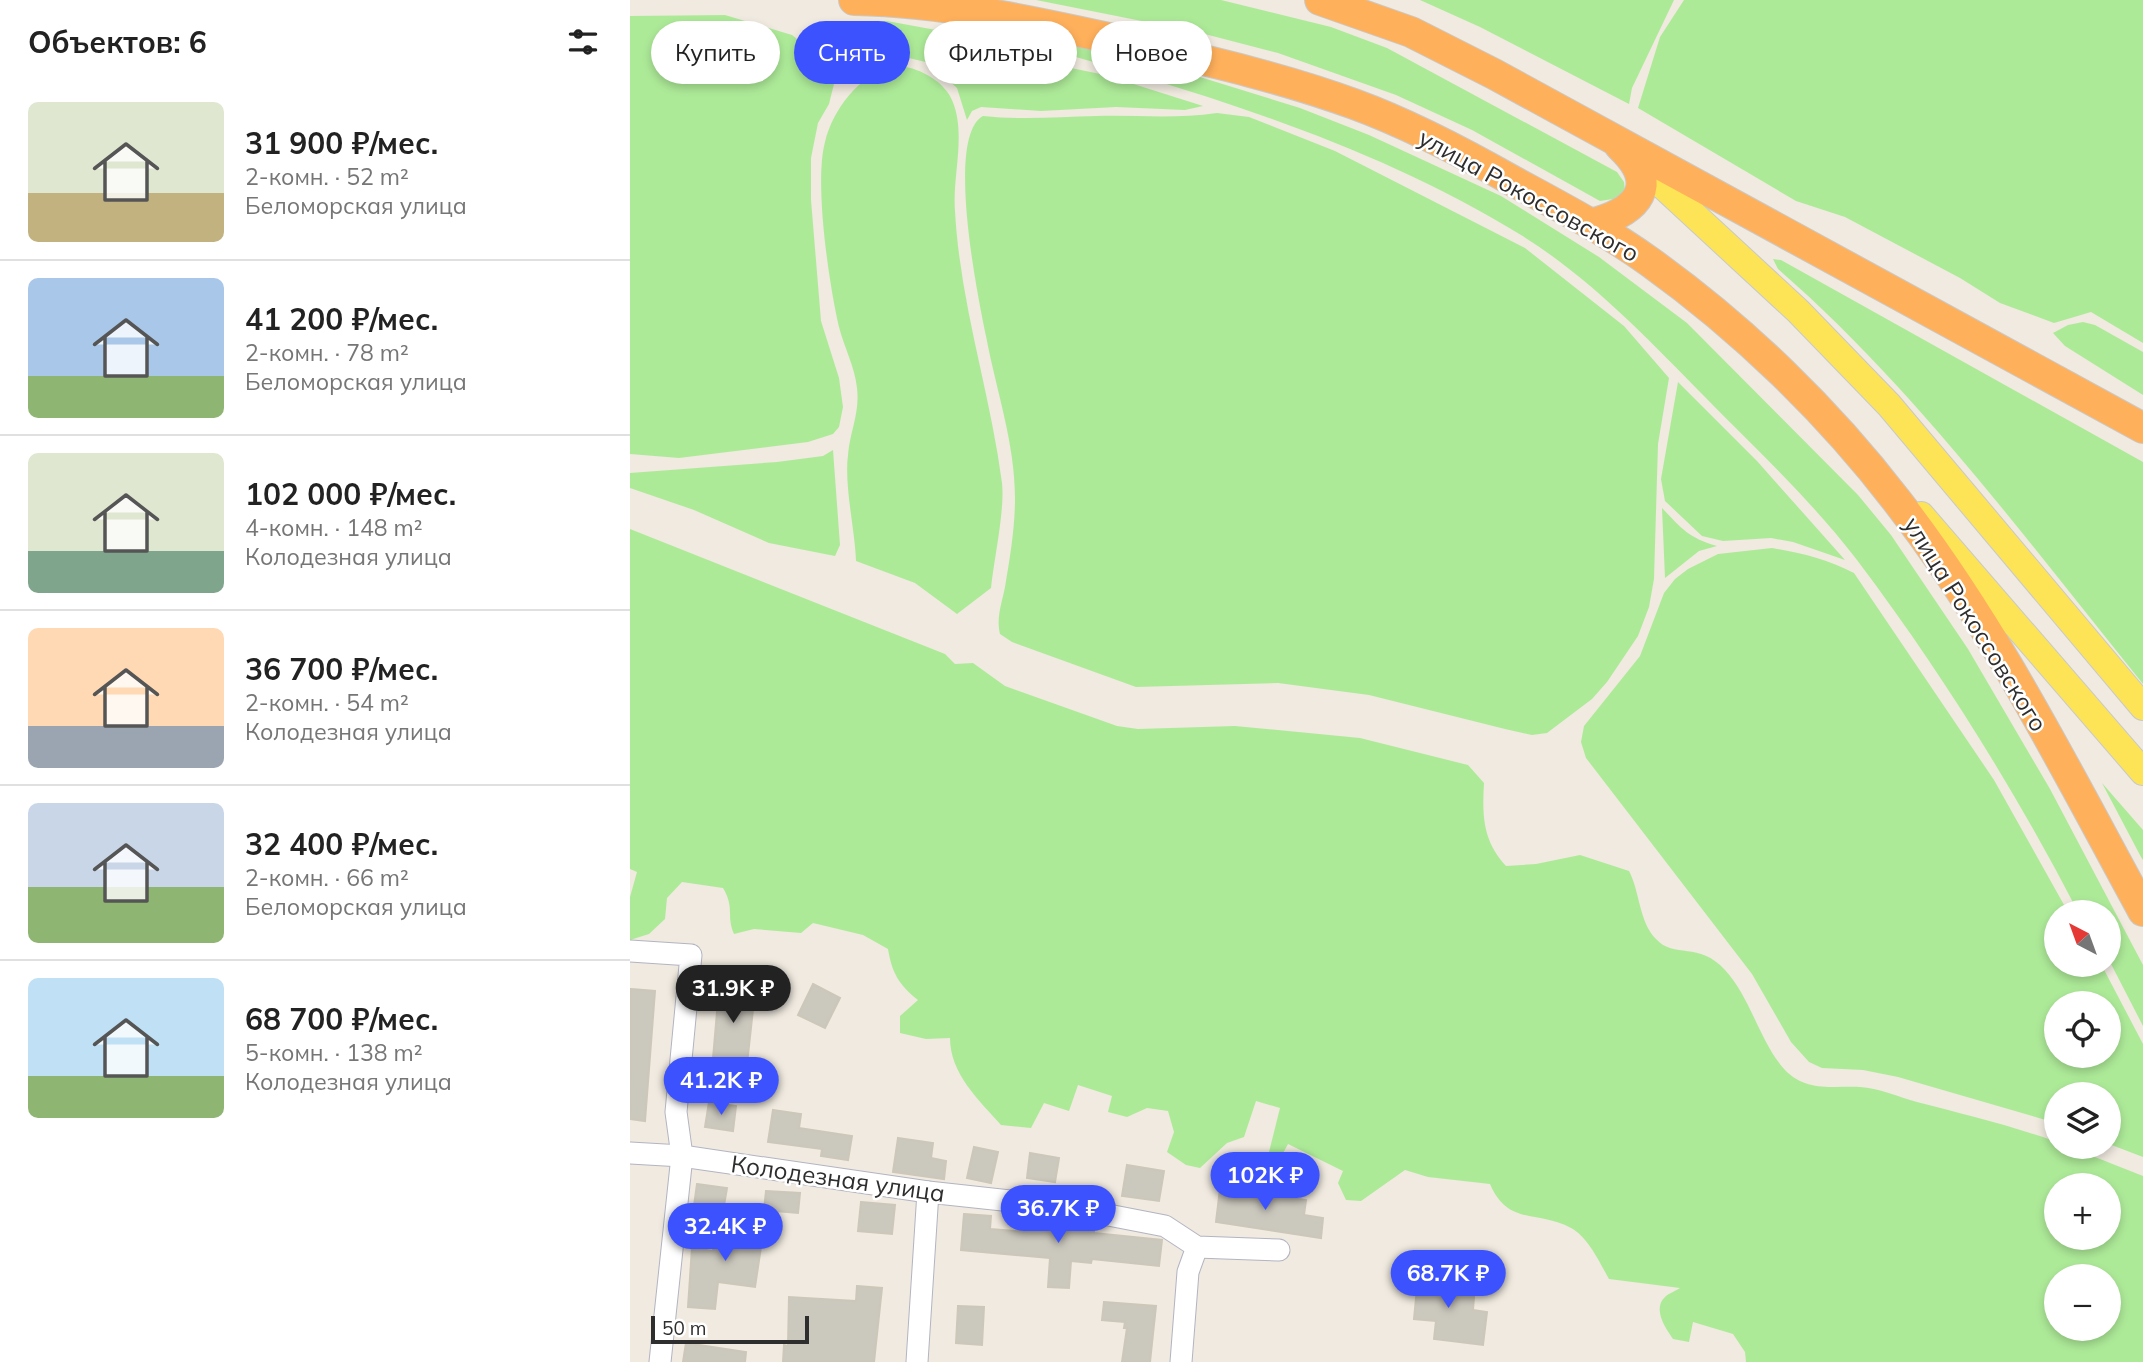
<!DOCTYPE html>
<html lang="ru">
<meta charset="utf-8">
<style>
body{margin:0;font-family:Mulish,sans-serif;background:#f2f2f2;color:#222;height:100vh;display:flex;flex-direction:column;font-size:26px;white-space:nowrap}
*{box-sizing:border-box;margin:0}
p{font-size:23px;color:#767676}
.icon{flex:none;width:38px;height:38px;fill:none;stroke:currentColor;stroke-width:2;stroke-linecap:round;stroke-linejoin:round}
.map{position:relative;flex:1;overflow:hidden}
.details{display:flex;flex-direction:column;background:#fff;width:630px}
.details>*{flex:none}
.banner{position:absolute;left:21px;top:21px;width:665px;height:63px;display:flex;gap:14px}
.needle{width:46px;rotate:319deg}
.tools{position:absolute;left:1414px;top:900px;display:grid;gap:14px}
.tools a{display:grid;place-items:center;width:77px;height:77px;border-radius:50%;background:#fff;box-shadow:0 4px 10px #0003;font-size:35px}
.scale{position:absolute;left:21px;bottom:18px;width:158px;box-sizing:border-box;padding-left:7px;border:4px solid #2e2e2e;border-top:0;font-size:19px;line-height:24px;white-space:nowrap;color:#2e2e2e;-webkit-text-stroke:5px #fff;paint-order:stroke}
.price{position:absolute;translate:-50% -60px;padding:0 16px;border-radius:24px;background:#3d52ff;color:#fff;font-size:23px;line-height:46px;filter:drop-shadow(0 2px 4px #0008)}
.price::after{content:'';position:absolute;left:50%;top:42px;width:21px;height:16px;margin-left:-10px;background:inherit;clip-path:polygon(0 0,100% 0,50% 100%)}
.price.selected{background:#222;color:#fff}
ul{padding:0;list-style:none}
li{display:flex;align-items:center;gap:21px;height:175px;padding:0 28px}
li+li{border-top:2px solid #e0e0e0}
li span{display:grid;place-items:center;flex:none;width:196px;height:140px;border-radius:10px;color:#555}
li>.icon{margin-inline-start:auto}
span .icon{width:84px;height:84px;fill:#fffc;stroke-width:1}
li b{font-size:30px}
h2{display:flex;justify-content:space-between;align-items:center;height:84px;padding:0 28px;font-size:30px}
.chip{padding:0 24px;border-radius:32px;background:#fff;box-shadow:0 4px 10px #0003;font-size:24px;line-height:63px}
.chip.selected{background:#3d52ff;color:#fff}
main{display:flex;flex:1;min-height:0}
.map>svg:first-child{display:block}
</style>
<main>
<section class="details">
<h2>Объектов: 6<svg class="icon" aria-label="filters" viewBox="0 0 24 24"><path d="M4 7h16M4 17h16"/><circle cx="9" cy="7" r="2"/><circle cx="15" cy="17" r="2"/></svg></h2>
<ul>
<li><span style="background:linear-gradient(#dfe7d0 65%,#c2b280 0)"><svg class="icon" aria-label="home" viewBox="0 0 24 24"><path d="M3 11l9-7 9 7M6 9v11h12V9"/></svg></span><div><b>31 900 ₽/мес.</b><p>2-комн. · 52 m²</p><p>Беломорская улица</p></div></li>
<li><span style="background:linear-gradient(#a9c7e8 70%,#8fb573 0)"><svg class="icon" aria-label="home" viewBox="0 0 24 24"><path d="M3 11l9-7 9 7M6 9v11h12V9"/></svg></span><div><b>41 200 ₽/мес.</b><p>2-комн. · 78 m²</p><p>Беломорская улица</p></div></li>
<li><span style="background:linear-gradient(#dfe7d0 70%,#7fa58c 0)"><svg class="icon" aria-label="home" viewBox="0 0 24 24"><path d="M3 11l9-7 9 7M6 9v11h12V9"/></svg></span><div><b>102 000 ₽/мес.</b><p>4-комн. · 148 m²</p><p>Колодезная улица</p></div></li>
<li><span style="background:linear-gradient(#ffd9b3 70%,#9aa5b1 0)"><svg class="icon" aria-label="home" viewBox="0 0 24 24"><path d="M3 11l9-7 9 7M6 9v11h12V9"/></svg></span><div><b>36 700 ₽/мес.</b><p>2-комн. · 54 m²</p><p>Колодезная улица</p></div></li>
<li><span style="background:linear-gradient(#c9d6e8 60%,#8fb573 0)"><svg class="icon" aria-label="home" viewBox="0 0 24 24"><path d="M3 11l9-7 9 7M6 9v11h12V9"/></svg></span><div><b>32 400 ₽/мес.</b><p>2-комн. · 66 m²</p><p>Беломорская улица</p></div></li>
<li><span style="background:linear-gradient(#bfe0f5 70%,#8fb573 0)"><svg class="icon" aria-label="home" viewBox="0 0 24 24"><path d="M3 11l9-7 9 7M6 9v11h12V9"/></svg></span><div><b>68 700 ₽/мес.</b><p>5-комн. · 138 m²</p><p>Колодезная улица</p></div></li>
</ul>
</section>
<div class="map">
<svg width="1513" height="1362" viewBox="0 0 1513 1362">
<rect width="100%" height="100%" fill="#f0eae0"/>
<!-- green -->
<g fill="#adea98" fill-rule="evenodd">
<polygon points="406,0 591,0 701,27 757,48 987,172 994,182 995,191 989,198 970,201 842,130 766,95 648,53 567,32"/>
<polygon points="790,0 1044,0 1002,88 999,104 850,27"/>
<polygon points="1054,0 1513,0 1513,343 1461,312 1424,323 1370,303 1330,278 1215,217 1166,201 1008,108 1030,37"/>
<polygon points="95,15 162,35 205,69 204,84 199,104 188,123 181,158 181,200 191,321 209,378 213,407 209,427 203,434 178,442 49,458 0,454 0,16"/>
<path d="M 312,19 L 383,30 L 544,69 L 670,108 L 739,135 L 871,196 L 969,257 L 1057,323 L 1228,495 L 1261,535 L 1338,649 L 1420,789 L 1513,965 L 1513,1026 L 1479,960 L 1479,912 L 1448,912 C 1385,790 1310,670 1227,560 C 1181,500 1125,448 1072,394 C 1016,337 960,278 891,235 C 713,126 510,76 312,19 Z"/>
<path d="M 257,21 L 306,30 L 401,54 L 313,64 C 287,64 268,48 240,61 L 238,30 L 245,22 Z"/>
<polygon points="407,61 475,75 573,106 555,110 486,107 411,111 351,107 342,111 337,120 327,88 309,72"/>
<path d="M 262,65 C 283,66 308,76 320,96 C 338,130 322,174 325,211 C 330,304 360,391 372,483 C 375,510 364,559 361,588 L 327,614 L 285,583 L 226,561 C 225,530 214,485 218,455 C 220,431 230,413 227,388 C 225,367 214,347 209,327 C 199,284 184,183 195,142 C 203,109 229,76 262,65 Z"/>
<path d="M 587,113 L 619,117 L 705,151 L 895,248 L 994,326 L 1039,378 L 1028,444 L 1024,579 L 1019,607 L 1008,636 L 977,682 L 962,699 L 917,733 L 902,735 L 875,729 L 739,695 L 648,683 L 506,687 L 382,642 L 370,634 C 366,617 372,603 375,587 C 380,557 385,528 385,498 C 385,443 366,390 356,336 C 348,297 315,137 353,116 C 391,120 428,117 467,116 C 507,115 546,119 587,113 Z"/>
<path d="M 1143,259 L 1151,260 L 1513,462 L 1513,684 C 1397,541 1287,390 1148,269 Z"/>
<polygon points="1453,322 1465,325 1513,352 1513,395 1435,346 1423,333 1438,325"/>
<polygon points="1048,382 1127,461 1215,560 1163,542 1141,538 1093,541 1072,536 1035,501 1031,479"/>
<polygon points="203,450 210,545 205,556 139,543 64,510 0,488 0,473 147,462 193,456"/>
<path d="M 1032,508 C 1052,529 1059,538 1087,546 L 1069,551 L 1035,578 Z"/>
<path d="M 0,529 L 315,654 L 325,664 L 343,663 L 375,686 L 487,726 L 508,729 L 605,726 L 730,738 L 838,765 L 854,783 C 852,816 853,841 876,866 L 906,864 L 950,855 L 999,871 C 1010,892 1009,922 1026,939 C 1044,959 1069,941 1095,970 C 1121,998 1130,1043 1155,1070 C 1176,1092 1203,1086 1230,1087 C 1248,1088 1269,1097 1287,1102 C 1333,1114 1379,1125 1424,1141 L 1426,1146 L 1437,1146 L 1513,1176 L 1513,1362 L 1116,1362 L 1115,1352 L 1103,1334 L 1063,1322 L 1059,1342 L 1043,1339 C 1036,1329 1022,1309 1035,1297 C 1039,1293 1046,1291 1050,1288 L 979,1279 C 970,1263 958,1237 941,1228 C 907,1210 878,1226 860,1184 L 798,1177 L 775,1170 L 731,1201 L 716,1200 L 708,1183 L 713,1171 L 658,1144 L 651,1157 L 639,1152 L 650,1108 L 626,1101 L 614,1137 L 597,1143 L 570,1168 L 556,1165 L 537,1152 L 544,1132 L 538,1111 L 517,1108 L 497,1117 L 478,1112 L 482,1096 L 448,1085 L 439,1111 L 414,1103 L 401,1128 L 371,1125 C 349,1100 320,1074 320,1038 L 296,1039 L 270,1033 L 270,1016 L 288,1000 C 269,985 262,973 258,949 L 233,935 L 183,923 L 171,933 L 124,929 L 104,934 C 96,915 105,908 93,888 L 52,882 L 37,898 L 35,919 L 19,934 L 0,940 L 0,897 L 7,872 L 0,869 ZM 1426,1185 L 1479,1185 L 1479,1237 L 1426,1237 ZM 1426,1276 L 1479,1276 L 1479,1328 L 1426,1328 Z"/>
<path d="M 1142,548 C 1172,553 1197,559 1224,573 L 1364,780 L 1438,912 L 1426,912 L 1426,964 L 1471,964 L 1513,1044 L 1513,1157 L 1479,1144 L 1479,1094 L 1426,1094 L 1426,1123 L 1268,1077 L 1233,1070 L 1192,1068 L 1179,1062 L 1161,1042 L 1122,974 L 956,758 L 951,742 L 954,726 L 1010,656 L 1034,593 L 1045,579 L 1058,569 L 1088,554 ZM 1426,1003 L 1479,1003 L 1479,1055 L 1426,1055 Z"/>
<polygon points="1472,783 1513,830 1513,860 1511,857"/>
</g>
<!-- building -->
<g fill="#cbc8be" stroke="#ccc7b8" stroke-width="2">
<polygon points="90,977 126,982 116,1073 82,1070"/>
<polygon points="183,984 210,998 195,1028 168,1015"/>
<polygon points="1,989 25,991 15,1121 0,1119"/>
<polygon points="79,1102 106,1106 103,1131 75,1127"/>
<polygon points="143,1110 171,1114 169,1128 222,1136 218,1160 191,1156 192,1149 138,1142"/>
<polygon points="268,1138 303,1143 301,1158 316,1161 314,1179 263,1172"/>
<polygon points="344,1147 368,1152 361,1183 337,1178"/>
<polygon points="400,1153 429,1158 425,1182 397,1178"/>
<polygon points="497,1165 534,1171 529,1201 492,1196"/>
<polygon points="591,1180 614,1183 613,1191 676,1200 674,1215 693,1218 691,1238 586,1222"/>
<polygon points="67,1184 97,1188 92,1217 63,1213"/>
<polygon points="136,1191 170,1193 168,1213 134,1210"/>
<polygon points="231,1202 265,1205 262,1234 228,1231"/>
<polygon points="334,1214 361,1216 360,1229 397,1232 398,1220 459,1225 464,1226 464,1233 532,1240 529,1266 462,1259 461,1263 441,1261 439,1288 418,1287 420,1258 331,1250"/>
<polygon points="88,1221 134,1227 125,1287 88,1282 85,1309 58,1307 62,1248 83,1251"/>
<polygon points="789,1267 816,1271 814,1294 844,1297 843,1310 857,1312 853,1345 804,1339 806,1321 784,1319"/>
<polygon points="227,1286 252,1288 244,1362 153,1362 154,1345 158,1346 159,1297 226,1301"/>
<polygon points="474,1302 526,1306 520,1362 492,1362 497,1328 494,1328 495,1322 472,1320"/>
<polygon points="328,1306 354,1307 352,1345 326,1343"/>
<polygon points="56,1343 116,1352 115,1362 53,1362"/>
</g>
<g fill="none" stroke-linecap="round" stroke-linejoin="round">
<defs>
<g id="minor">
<polyline points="0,951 61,955 46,1112 52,1156 30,1362"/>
<polyline points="0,1153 52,1156 298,1192 437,1207 535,1226 567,1247 649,1250"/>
<polyline points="287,1362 298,1192"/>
<polyline points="551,1362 558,1272 567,1247"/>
</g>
<g id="major">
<polyline points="1009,164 1168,311 1259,405 1513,707"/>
<polyline points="1291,515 1513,772"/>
</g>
<g id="highway">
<path d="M 224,0 C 317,2 406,22 497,42 C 574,60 650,77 724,104 C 779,124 832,152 883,181 C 929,206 977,231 1020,262 C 1112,328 1198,411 1267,501 C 1365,627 1437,772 1513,911"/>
<polyline points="690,0 781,32 864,74 1513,428"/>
<path d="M 961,224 C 1009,211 1031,185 990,146"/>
</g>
</defs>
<!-- minor casing -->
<use href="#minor" stroke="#b3b4c2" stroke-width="23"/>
<!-- major casing -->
<use href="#major" stroke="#c9c9c9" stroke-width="28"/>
<!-- highway casing -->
<use href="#highway" stroke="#c9c9c9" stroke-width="32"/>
<!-- minor -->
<use href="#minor" stroke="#fff" stroke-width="21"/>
<!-- major -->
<use href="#major" stroke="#fde457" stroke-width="26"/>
<!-- highway -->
<use href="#highway" stroke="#ffb05b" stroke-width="30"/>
</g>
<g text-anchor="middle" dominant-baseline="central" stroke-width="5" stroke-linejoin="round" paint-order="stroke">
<!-- street labels -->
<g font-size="24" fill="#2e2e2e" stroke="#fff">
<text transform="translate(899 195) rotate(29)">улица Рокоссовского</text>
<text transform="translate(1346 624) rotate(58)">улица Рокоссовского</text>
<text transform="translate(208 1178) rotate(8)">Колодезная улица</text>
</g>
</g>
</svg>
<div class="tools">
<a><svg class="needle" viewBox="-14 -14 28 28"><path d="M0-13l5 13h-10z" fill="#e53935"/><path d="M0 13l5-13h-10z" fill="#767676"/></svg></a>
<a><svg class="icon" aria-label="locate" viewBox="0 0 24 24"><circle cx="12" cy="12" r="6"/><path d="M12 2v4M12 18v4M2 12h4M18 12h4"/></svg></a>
<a><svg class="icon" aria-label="layers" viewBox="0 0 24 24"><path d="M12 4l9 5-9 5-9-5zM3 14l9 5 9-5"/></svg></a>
<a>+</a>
<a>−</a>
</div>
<div class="scale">50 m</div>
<b class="price selected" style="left:103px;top:1025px">31.9K ₽</b>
<b class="price" style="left:91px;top:1117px">41.2K ₽</b>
<b class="price" style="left:635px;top:1212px">102K ₽</b>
<b class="price" style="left:428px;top:1245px">36.7K ₽</b>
<b class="price" style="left:95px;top:1263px">32.4K ₽</b>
<b class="price" style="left:818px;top:1310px">68.7K ₽</b>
<div class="banner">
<a class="chip">Купить</a>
<a class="chip selected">Снять</a>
<a class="chip">Фильтры</a>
<a class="chip">Новое</a>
</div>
</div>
</main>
